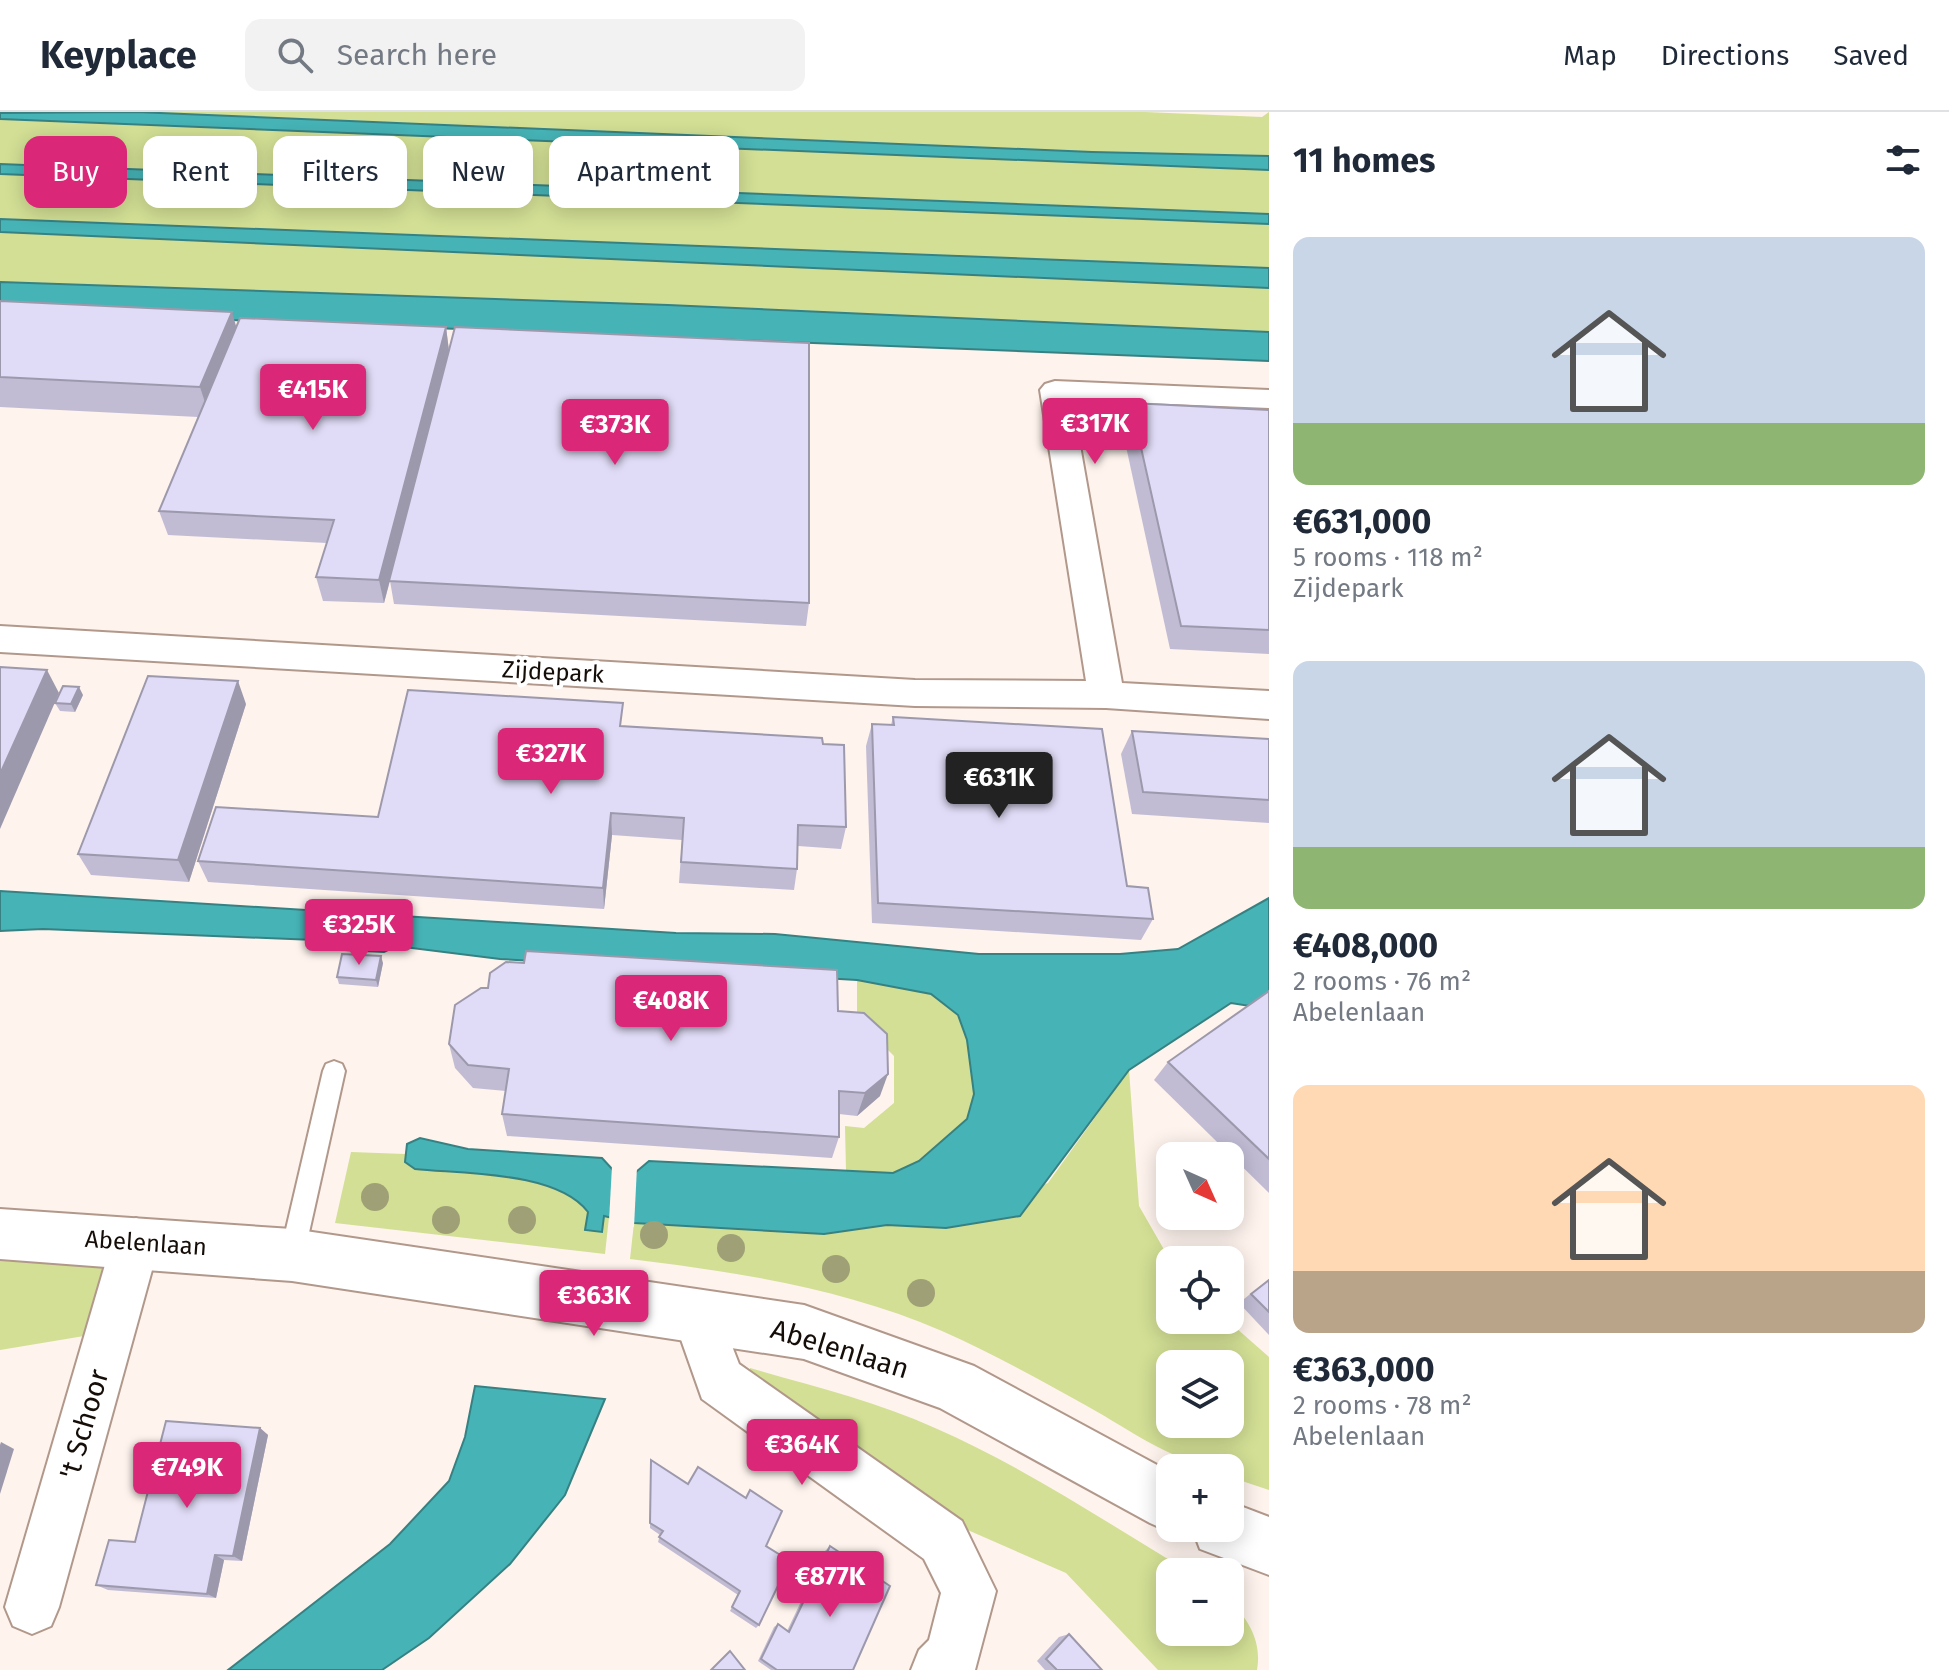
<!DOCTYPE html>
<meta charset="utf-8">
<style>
body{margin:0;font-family:"Fira Sans",sans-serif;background:#f2f2f3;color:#1f2937;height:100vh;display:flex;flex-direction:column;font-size:30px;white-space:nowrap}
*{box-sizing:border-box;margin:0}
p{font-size:26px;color:#747a83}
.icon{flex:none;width:44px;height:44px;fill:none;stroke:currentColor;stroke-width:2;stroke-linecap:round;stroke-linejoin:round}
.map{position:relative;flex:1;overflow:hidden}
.details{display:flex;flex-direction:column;background:#fff;width:680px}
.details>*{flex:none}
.banner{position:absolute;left:24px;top:24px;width:760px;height:72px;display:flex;gap:16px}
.needle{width:52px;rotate:135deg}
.tools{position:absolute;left:1156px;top:1030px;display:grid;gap:16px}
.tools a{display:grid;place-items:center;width:88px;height:88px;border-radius:16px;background:#fff;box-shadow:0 4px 20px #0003;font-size:40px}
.price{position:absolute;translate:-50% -68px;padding:0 18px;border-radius:8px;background:#db2777;color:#fff;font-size:26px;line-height:52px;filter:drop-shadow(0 2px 4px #0008)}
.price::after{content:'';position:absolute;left:50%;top:48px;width:24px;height:18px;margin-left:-12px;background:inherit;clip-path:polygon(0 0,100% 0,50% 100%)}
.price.selected{background:#222;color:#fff}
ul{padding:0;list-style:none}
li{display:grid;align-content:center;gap:16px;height:424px;padding:0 24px}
li span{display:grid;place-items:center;height:248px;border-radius:16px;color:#555}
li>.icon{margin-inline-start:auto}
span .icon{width:144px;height:144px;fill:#fffc;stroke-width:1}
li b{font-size:34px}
h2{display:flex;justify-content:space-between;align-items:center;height:96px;padding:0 24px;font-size:34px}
.chip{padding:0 28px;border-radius:16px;background:#fff;box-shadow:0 4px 20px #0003;font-size:28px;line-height:72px}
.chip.selected{background:#db2777;color:#fff}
header{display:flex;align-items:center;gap:48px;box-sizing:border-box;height:112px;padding:0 40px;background:#fff;border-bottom:2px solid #e0e1e3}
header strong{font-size:38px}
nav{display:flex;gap:44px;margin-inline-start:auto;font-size:28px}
.search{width:560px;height:72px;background:#f2f2f3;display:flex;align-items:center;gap:20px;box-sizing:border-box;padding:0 28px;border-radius:16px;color:#747a83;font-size:30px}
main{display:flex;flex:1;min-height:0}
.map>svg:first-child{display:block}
</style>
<header>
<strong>Keyplace</strong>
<div class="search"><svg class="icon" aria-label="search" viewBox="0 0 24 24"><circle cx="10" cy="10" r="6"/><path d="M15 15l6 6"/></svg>Search here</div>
<nav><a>Map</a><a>Directions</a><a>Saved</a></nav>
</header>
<main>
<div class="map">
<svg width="1269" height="1558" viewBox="0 0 1269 1558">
<rect width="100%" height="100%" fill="#fef3ed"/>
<!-- green -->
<g fill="#d2df94" fill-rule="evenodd">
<polygon points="0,0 1145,0 1262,5 1269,0 1269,44 1092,40 136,0"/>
<polygon points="0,7 1269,58 1269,102 0,52"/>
<polygon points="0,62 1269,112 1269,156 0,107"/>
<polygon points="0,120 1269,176 1269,220 668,193 0,170"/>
<polygon points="857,868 931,882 958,903 967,928 974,982 967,1007 919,1049 893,1061 846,1059 845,1014 864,1016 894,991 894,944 857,907"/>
<path d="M 1129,958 L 1139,1094 L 1170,1148 L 1170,1208 L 1227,1208 L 1269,1245 L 1269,1378 L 1230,1365 L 1230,1356 C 1179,1356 1131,1318 1087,1294 C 1040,1268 992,1241 942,1219 C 843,1176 736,1160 630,1147 L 634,1111 L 824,1122 L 887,1113 L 946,1116 L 1048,1071 ZM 1170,1252 L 1230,1252 L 1230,1312 L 1170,1312 Z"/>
<path d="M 351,1040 L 405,1042 L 405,1050 L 415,1057 C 463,1062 557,1059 588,1100 L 586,1118 L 603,1104 L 609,1105 L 605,1142 L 335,1111 Z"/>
<polygon points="0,1135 116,1146 96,1222 0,1238"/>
<path d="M 750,1256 C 812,1274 876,1289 935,1316 C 1024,1355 1106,1410 1189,1460 L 1170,1460 L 1170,1520 L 1230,1520 L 1230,1489 C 1249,1508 1262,1530 1257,1558 L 1158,1558 L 1066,1461 L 954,1412 L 750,1264 Z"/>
</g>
<!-- water -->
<g fill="#46b3b6" stroke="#378182" stroke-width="2">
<polygon points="136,0 1092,40 1269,44 1269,58 0,7 0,1"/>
<polygon points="0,52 1269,102 1269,112 0,62"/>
<polygon points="0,107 1269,156 1269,176 0,120"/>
<polygon points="0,170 668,193 1269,220 1269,249 0,199"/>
<path d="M 0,779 L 676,821 L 775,822 L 979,842 L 1120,842 L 1178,837 L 1269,786 L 1269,884 L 1256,895 L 1231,891 L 1129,958 L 1020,1104 L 946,1116 L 887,1113 L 824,1122 L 634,1111 L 604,1104 L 602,1120 L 585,1118 L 588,1100 C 557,1059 463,1062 415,1057 L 405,1050 L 407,1032 L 420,1026 L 468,1037 L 602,1046 L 613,1058 L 636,1060 L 649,1049 L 893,1061 L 919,1049 L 967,1007 L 974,982 L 967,928 L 958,903 L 931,882 L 857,868 L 500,847 L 396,834 L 384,840 L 345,838 L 339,829 L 43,817 L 0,819 Z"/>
<polygon points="475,1274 605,1287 565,1383 510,1452 429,1526 382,1558 228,1558 390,1432 449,1369 465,1325"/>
</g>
<!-- pier -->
<polygon fill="#fef3ed" points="612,1054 637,1055 634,1115 609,1109"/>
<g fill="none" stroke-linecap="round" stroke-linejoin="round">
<defs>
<polygon id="service" points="334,949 342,952 345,959 304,1143 300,1151 292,1155 284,1151 280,1143 323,959 326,952"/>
<g id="minor">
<polygon points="1055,269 1269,278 1269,296 1072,288 1122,571 1269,579 1269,607 1106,596 915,594 0,540 0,514 915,568 1086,569 1040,278 1045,272"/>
<polygon points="136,1106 153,1113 160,1129 59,1495 51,1514 32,1522 13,1514 5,1495 112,1129 119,1113"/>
<polygon points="696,1178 713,1185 739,1252 962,1409 996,1479 975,1558 911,1558 919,1538 929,1528 941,1481 924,1447 702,1287 672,1202 679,1185"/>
</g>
<g id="tertiary">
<polygon points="0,1097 292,1117 804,1193 974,1254 1170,1360 1170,1416 1180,1416 1170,1420 1150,1411 940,1296 804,1247 292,1169 0,1147"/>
<polygon points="1230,1390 1269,1405 1269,1463 1200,1437 1192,1416 1230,1416"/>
</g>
</defs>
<!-- service casing -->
<use href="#service" stroke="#b1988b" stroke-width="4"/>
<!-- minor casing -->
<use href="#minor" stroke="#b1988b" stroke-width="4"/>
<!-- tertiary casing -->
<use href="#tertiary" stroke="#b1988b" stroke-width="4"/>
<!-- service -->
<use href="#service" fill="#fff" fill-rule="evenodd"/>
<!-- minor -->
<use href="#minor" fill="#fff" fill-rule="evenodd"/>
<!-- tertiary -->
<use href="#tertiary" fill="#fff" fill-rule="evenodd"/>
</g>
<!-- trees -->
<g fill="#a0a077">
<circle cx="375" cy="1085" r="14"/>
<circle cx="446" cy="1108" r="14"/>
<circle cx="522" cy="1108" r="14"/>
<circle cx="654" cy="1123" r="14"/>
<circle cx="731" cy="1136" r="14"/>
<circle cx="836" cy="1157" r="14"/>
<circle cx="921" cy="1181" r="14"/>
</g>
<!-- wall -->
<g fill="#c1bcd4">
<polygon points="0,189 236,214 446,215 449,239 809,491 806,514 394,492 390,469 384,491 323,489 316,465 327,431 168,423 159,399 198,305 0,295"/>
<polygon points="1131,291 1269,298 1269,542 1170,537 1122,316"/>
<polygon points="83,583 75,600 60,599 55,591"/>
<polygon points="246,592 189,770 91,763 78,742"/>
<polygon points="893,605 1127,774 1153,807 1141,828 872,811 866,634 872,612 891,613"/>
<polygon points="623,614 823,632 846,715 841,737 798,734 797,757 794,778 679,771 682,728 612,723 604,797 208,770 198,749 378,705"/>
<polygon points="1132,619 1269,627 1269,711 1132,702 1121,642"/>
<polygon points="383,851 378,875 339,872 337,865"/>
<polygon points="1269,879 1269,1081 1154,968 1168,950"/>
<polygon points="838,899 880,984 857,1004 839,1002 839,1025 832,1046 507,1024 502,1002 506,979 473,976 455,956 449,932"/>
<polygon points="1269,1167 1269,1223 1239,1191"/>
<polygon points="260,1316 268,1323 242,1449 224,1448 216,1486 108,1478 96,1473 135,1430"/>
<polygon points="651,1348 766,1434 759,1513 756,1516 730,1499 738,1483 658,1430 660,1423 650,1416"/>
<polygon points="830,1434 853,1558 771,1558 758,1549 774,1515 778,1512 787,1519 825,1439"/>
<polygon points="1069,1522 1102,1558 1045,1558 1037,1549 1059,1525"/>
</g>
<!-- shaded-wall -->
<g fill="#9d99ac">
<polygon points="232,200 241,231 210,306 200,275"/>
<polygon points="446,215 449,239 384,491 379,468"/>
<polygon points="47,558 59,581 0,717 0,662"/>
<polygon points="238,569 246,592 189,770 178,748"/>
<polygon points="79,575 83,583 75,600 71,592"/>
<polygon points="611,701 612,723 604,797 603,776"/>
<polygon points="381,844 383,851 378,875 376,868"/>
<polygon points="888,962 880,984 857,1004 865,981"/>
<polygon points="260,1316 268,1323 242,1449 233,1444"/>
<polygon points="1,1330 14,1337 0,1382 0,1333"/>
<polygon points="215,1443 224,1448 216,1486 207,1482"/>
</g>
<!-- building -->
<g fill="#e0dbf6" stroke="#9d99ac" stroke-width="2">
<polygon points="0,189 232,200 200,275 0,265"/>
<polygon points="240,206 446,215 379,468 316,465 334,408 159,399"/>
<polygon points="455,215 809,231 809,491 389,469"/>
<polygon points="1131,291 1269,298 1269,518 1181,514"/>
<polygon points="0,555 47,558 0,662"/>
<polygon points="148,564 238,569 178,748 78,742"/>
<polygon points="63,574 79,575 71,592 55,591"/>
<polygon points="408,578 623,591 620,614 822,626 823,632 844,633 846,715 798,713 797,757 681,750 684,706 611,701 603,776 198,749 216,695 378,705"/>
<polygon points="893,605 1102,617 1127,774 1148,776 1153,807 878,791 872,612 894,613"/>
<polygon points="1132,619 1269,627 1269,688 1143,680"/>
<polygon points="526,839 837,858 838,899 864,901 887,922 888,962 865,981 839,979 839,1025 502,1002 509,957 468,953 449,932 455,893 481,876 488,876 490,861 506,850 524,851"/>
<polygon points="342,842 381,844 376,868 337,865"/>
<polygon points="1269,879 1269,1047 1168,950"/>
<polygon points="1269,1168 1269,1200 1251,1182"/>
<polygon points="166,1309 260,1316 233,1444 215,1443 207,1482 96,1473 109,1428 135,1430"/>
<polygon points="651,1348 688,1372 698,1355 746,1386 750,1378 782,1399 766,1434 790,1449 759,1513 732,1495 740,1479 659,1425 663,1419 650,1411"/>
<polygon points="830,1434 890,1474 853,1558 777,1558 761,1547 778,1512 789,1520"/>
<polygon points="1069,1522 1102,1558 1057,1558 1046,1547"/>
<polygon points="730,1539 745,1558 711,1558"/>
</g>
<g text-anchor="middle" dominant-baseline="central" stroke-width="8" stroke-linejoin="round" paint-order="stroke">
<!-- street labels -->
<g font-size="24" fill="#150d08" stroke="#fff">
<text transform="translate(553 560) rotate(3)">Zijdepark</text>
<text transform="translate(146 1131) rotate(4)">Abelenlaan</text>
</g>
<!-- near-street labels -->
<g font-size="28" fill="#150d08" stroke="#fff">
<text transform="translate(840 1237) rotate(17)">Abelenlaan</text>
<text transform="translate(84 1312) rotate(-74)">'t Schoor</text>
</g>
</g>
</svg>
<div class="tools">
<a><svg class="needle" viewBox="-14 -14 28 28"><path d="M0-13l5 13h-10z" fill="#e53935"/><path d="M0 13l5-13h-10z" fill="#747a83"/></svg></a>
<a><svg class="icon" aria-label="locate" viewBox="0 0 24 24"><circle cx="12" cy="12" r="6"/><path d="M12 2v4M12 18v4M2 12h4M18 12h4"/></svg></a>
<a><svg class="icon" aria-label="layers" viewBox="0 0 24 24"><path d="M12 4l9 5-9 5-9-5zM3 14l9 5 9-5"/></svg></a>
<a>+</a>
<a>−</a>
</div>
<b class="price" style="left:313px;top:320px">€415K</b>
<b class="price" style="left:1095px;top:354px">€317K</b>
<b class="price" style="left:615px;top:355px">€373K</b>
<b class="price" style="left:551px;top:684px">€327K</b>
<b class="price selected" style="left:999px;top:708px">€631K</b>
<b class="price" style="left:359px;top:855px">€325K</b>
<b class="price" style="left:671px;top:931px">€408K</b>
<b class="price" style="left:594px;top:1226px">€363K</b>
<b class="price" style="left:802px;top:1375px">€364K</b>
<b class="price" style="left:187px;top:1398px">€749K</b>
<b class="price" style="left:830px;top:1507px">€877K</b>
<div class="banner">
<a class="chip selected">Buy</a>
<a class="chip">Rent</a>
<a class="chip">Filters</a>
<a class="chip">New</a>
<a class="chip">Apartment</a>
</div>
</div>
<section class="details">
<h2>11 homes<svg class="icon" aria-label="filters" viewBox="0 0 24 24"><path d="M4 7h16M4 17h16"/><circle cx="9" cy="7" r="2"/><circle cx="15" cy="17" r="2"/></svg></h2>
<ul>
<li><span style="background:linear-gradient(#c9d6e8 75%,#8fb573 0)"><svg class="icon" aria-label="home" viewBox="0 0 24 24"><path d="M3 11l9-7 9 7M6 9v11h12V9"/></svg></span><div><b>€631,000</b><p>5 rooms · 118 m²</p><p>Zijdepark</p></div></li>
<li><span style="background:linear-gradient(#c9d6e8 75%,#8fb573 0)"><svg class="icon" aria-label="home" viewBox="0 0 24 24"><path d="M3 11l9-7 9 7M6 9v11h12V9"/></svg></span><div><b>€408,000</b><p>2 rooms · 76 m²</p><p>Abelenlaan</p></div></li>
<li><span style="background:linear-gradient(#ffd9b3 75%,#b9a48a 0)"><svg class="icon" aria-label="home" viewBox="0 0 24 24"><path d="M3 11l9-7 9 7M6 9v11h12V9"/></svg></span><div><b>€363,000</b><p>2 rooms · 78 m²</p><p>Abelenlaan</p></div></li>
</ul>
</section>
</main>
